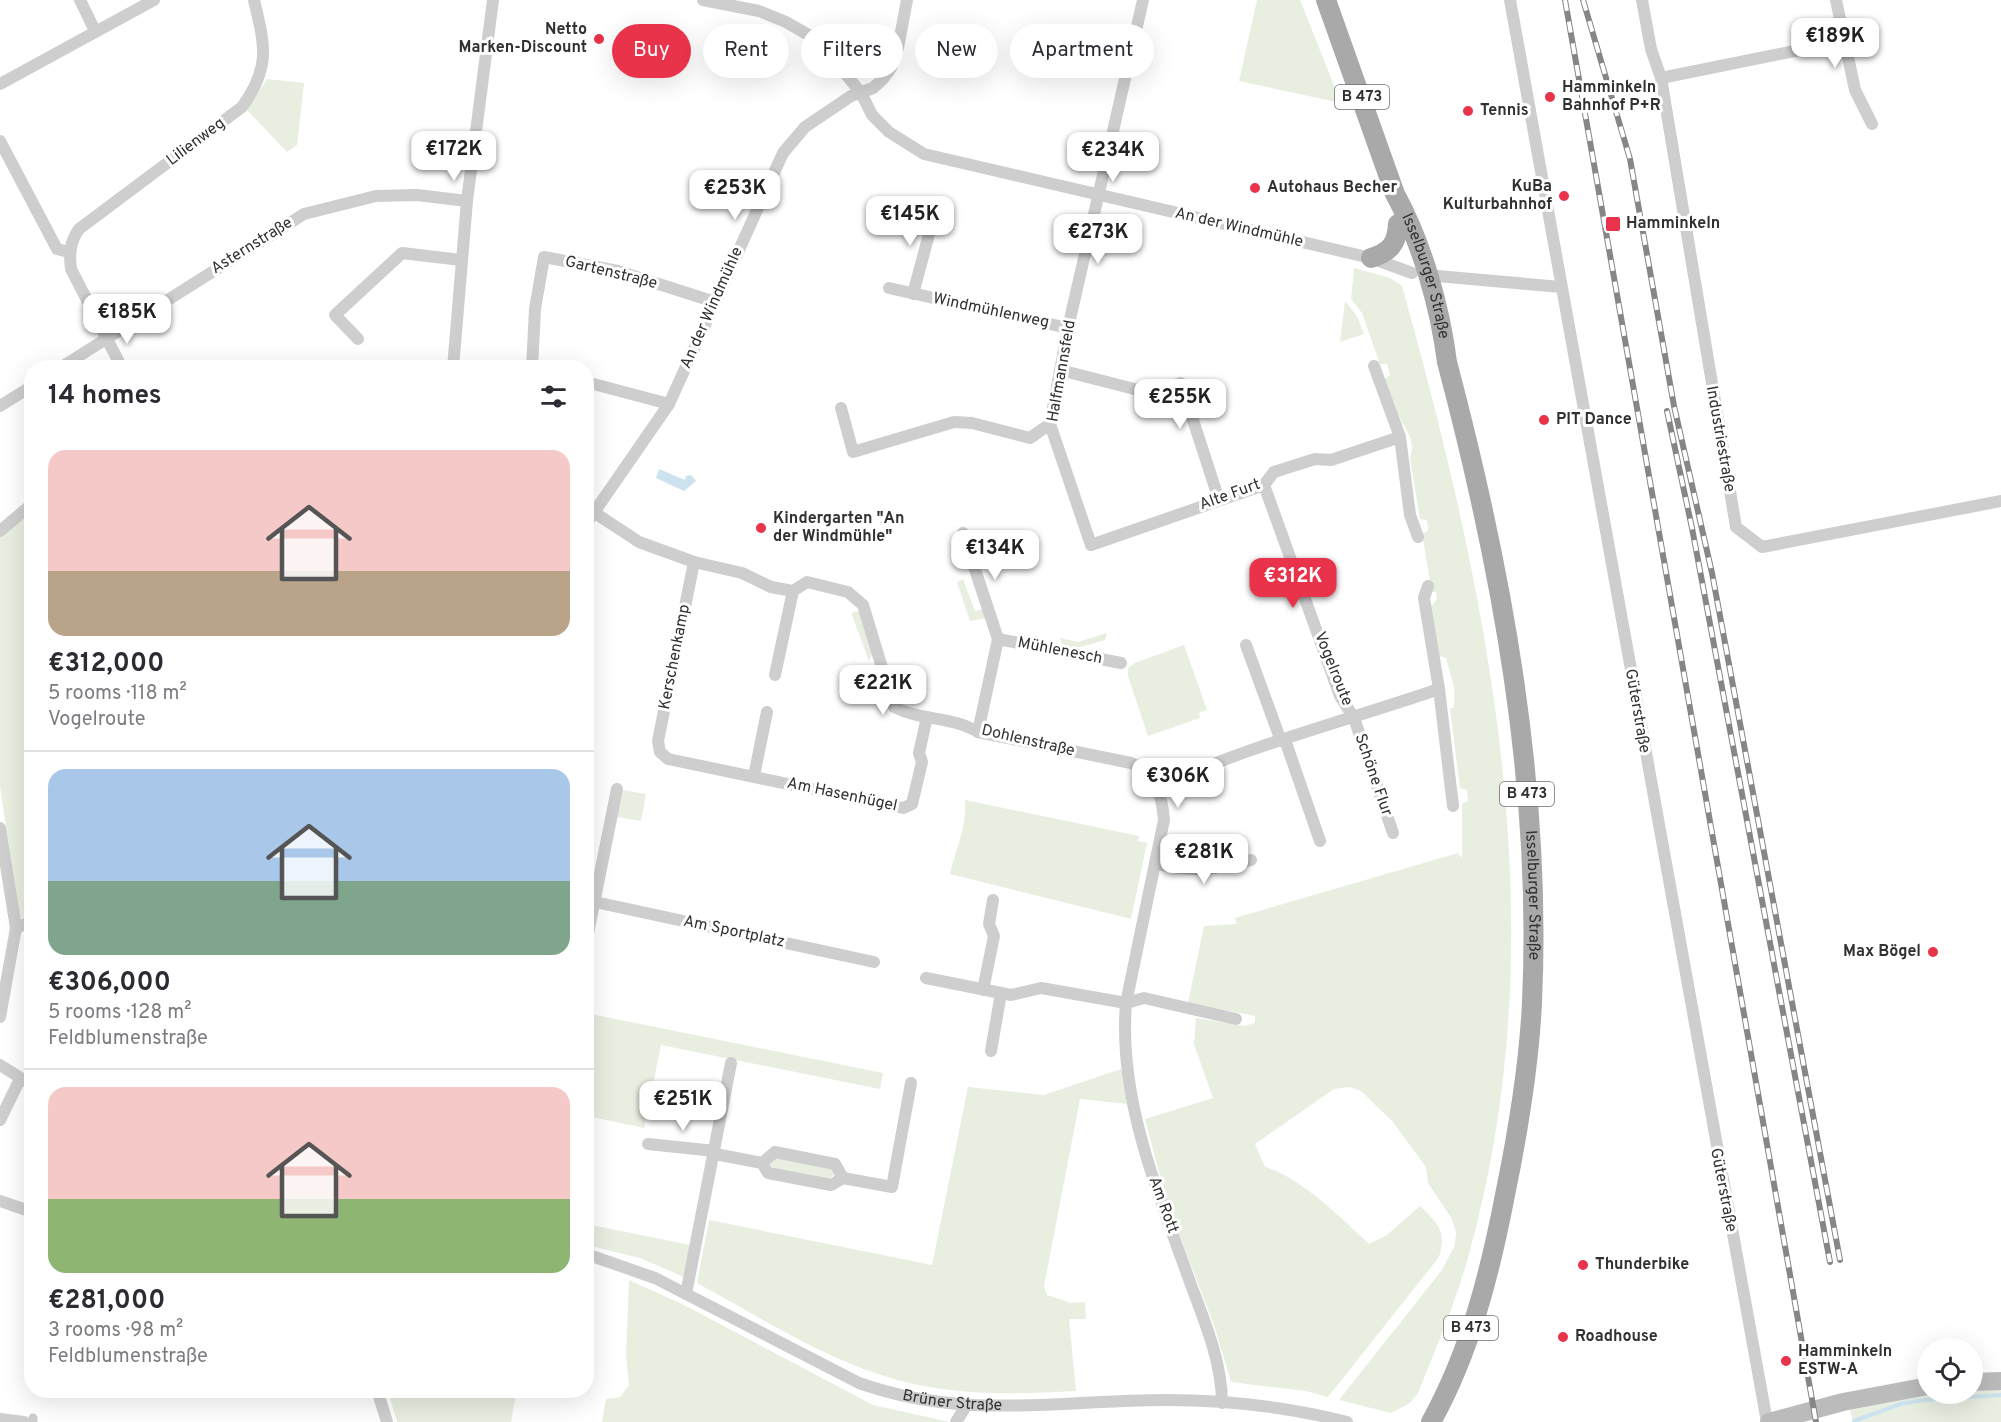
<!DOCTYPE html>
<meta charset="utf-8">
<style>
body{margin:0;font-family:Overpass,sans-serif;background:#f7f7f7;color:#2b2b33;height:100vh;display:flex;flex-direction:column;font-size:22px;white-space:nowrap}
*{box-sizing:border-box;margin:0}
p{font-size:20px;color:#7c7c81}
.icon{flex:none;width:33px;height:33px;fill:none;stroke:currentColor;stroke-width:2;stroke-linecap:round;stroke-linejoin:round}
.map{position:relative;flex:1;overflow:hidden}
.side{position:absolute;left:24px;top:360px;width:570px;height:1038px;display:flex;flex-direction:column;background:#fff;border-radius:24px;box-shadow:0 6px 24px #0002}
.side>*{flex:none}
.banner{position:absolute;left:612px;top:24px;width:570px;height:54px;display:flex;gap:12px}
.tools{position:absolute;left:1917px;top:1338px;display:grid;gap:12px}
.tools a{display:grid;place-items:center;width:66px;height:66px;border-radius:50%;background:#fff;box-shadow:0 6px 24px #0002;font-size:30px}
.price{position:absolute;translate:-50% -51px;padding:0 14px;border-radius:12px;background:#fff;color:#222;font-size:20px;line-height:39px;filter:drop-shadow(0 2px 3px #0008)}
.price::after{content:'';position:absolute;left:50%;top:36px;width:18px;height:14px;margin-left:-9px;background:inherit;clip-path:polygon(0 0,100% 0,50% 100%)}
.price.active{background:#e8334a;color:#fff}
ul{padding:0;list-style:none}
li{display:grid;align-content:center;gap:12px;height:318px;padding:0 24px}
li+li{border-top:2px solid #e1e1e2}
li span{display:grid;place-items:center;height:186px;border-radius:18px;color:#555}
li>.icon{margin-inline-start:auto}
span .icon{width:108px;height:108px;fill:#fffc;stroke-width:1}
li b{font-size:26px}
h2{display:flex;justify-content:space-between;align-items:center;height:72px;padding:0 24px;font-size:26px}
.tag{padding:0 21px;border-radius:27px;background:#fff;box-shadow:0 6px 24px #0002;font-size:21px;line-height:54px}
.tag.active{background:#e8334a;color:#fff}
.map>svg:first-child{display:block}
</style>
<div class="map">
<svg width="2001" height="1422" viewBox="0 0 2001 1422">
<rect width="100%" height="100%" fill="#fff"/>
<!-- green -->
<g fill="#e8eee0">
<polygon points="1257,0 1300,0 1341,103 1239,81"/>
<polygon points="267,79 304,83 297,145 287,152 247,110"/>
<path d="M 1354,268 L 1390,278 L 1402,286 C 1490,602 1559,930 1469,1254 C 1456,1302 1436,1348 1418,1393 L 1410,1403 L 1391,1413 L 1339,1400 L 1442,1270 L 1455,1245 L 1456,1232 L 1452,1219 L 1428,1183 L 1426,1167 L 1393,1122 L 1361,1091 L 1350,1087 L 1334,1089 L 1255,1144 L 1265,1167 C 1300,1177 1342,1219 1369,1244 L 1387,1235 L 1420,1206 C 1438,1224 1447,1230 1439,1257 L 1328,1397 L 1306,1391 L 1231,1382 L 1215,1328 L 1166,1199 L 1145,1119 L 1213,1098 L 1194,1044 L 1196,1018 L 1244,1026 L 1255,1023 L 1255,1016 L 1188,1003 L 1204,926 L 1237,924 L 1235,918 L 1458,853 L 1462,858 L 1462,804 L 1468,801 L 1467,790 L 1460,788 L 1450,708 L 1454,708 L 1454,687 L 1446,658 L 1439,656 L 1431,607 L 1437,599 L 1436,592 L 1432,592 L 1422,534 L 1428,531 L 1427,520 L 1420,519 L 1410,459 C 1416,439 1406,431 1398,415 C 1392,404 1389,390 1385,379 L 1390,375 L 1387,364 L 1380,364 L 1362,313 L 1351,299 Z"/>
<polygon points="1345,301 1357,316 1364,334 1340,342"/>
<polygon points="21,515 31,525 32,915 25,919 20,917 0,787 0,533"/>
<polygon points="963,579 975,611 983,609 986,618 970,621 957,582"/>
<polygon points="859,611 873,652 869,661 852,615 853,612"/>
<polygon points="1107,633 1105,640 1077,648 1062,645 1060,638 1078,642"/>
<polygon points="1184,645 1207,710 1199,713 1200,718 1148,736 1128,676 1128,668 1135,663"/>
<polygon points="623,790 646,794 641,821 617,817"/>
<path d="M 965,800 L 1139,836 L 1138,841 L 1147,843 L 1131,919 L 950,874 C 956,847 967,828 965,800 Z"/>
<polygon points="586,1013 883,1073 880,1089 661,1045 644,1128 587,1116"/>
<path d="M 1121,1069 L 1127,1104 L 1080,1099 L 1044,1286 L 1047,1295 L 1071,1303 L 1085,1302 L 1086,1319 L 1069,1319 L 1076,1391 C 1011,1395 943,1396 881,1375 C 816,1354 756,1315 697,1283 L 709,1220 L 932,1265 L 968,1087 L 1044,1095 Z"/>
<polygon points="775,1157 831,1168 834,1175 828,1179 776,1169 770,1165"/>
<polygon points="586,1224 690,1245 684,1277 640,1258 587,1245"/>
<polygon points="629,1280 684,1305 873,1405 950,1422 602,1422 606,1399 620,1397 629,1385 626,1355"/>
<polygon points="1973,1389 2001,1389 2001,1422 1853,1422 1850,1410 1928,1394 1972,1394"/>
<polygon points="487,1391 516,1394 511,1422 397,1422 388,1391"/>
</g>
<!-- water -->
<polygon fill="#cce2ee" points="659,469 685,480 686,476 691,475 696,481 684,491 656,478"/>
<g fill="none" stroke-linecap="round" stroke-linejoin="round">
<!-- stream -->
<polyline stroke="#cce2ee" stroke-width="4" points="1854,1421 1901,1404 1923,1400 2001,1395"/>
<!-- pedestrian -->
<polyline stroke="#cecece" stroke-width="9" points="33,1422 33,1418"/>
<!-- minor -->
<g stroke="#cecece" stroke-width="12">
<polyline points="80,0 95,31"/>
<polyline points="703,0 759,11 786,22 819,41 861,93 872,115 889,132 924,154 1371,258 1412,273"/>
<polyline points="1143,0 1068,328 1050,424 1091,545 1264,485 1274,472 1315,459 1331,460 1400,437"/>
<polyline points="1510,0 1767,1422"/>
<polyline points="1642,0 1651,49 1661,78 1736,527 1762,547 2001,501"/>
<polyline points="1836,0 1855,90 1872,124"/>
<polyline points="1661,78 1844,41"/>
<polyline points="0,84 154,0"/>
<polyline points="0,141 57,249 69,252"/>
<polyline points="1426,275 1561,287"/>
<polyline points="889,288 1068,328"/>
<polyline points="913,294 936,208"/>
<polyline points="358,339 335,315 402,253 461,260"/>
<polyline points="1374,366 1400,437 1410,515 1418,537"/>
<polyline points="60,368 304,214 376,196 417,195 467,201"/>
<path d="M 122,368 L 71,269 C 69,254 70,242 79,229 L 242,107 C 271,67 265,46 254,0"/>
<polyline points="453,368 467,201 493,0"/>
<polyline points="532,368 535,309 544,257 618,271 715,302"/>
<polyline points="1060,370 1150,393 1181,383 1219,500"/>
<polyline points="586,382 669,404"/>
<polyline points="0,406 32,386"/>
<polyline points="841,408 853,452 954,422 972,423 1030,438 1050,424"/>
<polyline points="1264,485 1340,696 1354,718 1393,833"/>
<path d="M 595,513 L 639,542 L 694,562 L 742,573 L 771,587 L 793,591 L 807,582 L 848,592 L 863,605 L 894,707 C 921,721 952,716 978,732 L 1131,763 C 1156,773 1162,795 1164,820 L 1126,1003 C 1118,1101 1159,1194 1191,1285 C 1205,1322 1222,1363 1222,1403"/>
<polyline points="586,524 669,404 783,153 805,127 851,96 873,88 883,79 891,68 898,48 907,0"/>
<polyline points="0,531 32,504"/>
<polyline points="963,533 998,639"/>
<polyline points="694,562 658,741 660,752 668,759 903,808 912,804 922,762 919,753 927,717"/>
<polyline points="1246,645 1281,741"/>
<polyline points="775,675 793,591"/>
<polyline points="1439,689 1453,806"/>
<polyline points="978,732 998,639 1121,663"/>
<polyline points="1285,740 1320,841"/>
<polyline points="754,776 767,712"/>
<path d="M 1157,788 C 1246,746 1346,721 1439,689 L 1424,598 L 1428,586"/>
<polyline points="0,828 16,928 0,1017"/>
<path d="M 1156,864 C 1193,872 1215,870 1251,860"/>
<polyline points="595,902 874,962"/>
<polyline points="16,928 32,921"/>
<polyline points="586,943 617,789"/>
<polyline points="926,978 1011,995 1041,988 1126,1003 1144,998 1236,1019"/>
<polyline points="983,990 994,936 989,924 993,900"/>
<polyline points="991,1051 1001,993"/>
<polyline points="0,1065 32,1085"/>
<polyline points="0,1120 20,1079"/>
<polyline points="648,1144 715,1151"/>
<polyline points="715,1154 762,1163 768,1173 831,1185 843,1178 835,1164 775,1152 762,1163"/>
<polyline points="843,1178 892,1187 911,1083"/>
<polyline points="0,1201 32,1212"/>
<path id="s1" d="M 586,1254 L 655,1278 L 859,1383 C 967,1421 1057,1400 1166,1400 C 1227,1400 1288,1407 1347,1422"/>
<polyline points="686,1294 731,1063"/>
<polyline points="377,1390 387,1422"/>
<polyline points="0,1419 24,1422"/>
<polyline points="956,1422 966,1406"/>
</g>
<!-- secondary -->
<g stroke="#bbb" stroke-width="18">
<polyline points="1972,1382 2001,1381"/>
<polyline points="1769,1422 1843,1402 1928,1386"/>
</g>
<!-- primary -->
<g stroke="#a9a9a9" stroke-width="20">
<path id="s2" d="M 1326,0 L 1395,194 C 1422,243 1440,307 1447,362 C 1502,570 1542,786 1532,1002 C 1529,1066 1518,1132 1505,1195 C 1490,1273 1470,1352 1431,1422"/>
<path d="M 1371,258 C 1390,252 1397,244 1398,224"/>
</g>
<defs>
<g id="rail">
<polyline points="1565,0 1816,1422"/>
<polyline points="1583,0 1630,159 1674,406 1712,573 1840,1260"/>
<polyline points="1667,411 1692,528 1830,1262"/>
</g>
</defs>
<!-- rail casing -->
<use href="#rail" stroke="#868686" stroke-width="6"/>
<!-- rail -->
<use href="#rail" stroke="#fff" stroke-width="4" stroke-dasharray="11" stroke-linecap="butt"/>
</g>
<!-- markers -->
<g fill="#e8334a" stroke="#fff" stroke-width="2">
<circle cx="599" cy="39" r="6"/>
<circle cx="1550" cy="97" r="6"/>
<circle cx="1468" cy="111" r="6"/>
<circle cx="1255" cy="188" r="6"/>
<circle cx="1564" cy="196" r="6"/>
<rect x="1605" y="216" width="16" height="16" rx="3"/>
<circle cx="1544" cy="420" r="6"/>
<circle cx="761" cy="528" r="6"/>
<circle cx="1933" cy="952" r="6"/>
<circle cx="1583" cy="1265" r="6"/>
<circle cx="1563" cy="1337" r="6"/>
<circle cx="1786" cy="1361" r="6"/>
</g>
<g text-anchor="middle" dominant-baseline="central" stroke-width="6" stroke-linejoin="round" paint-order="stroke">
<!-- shield labels -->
<g fill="#fff" stroke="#6f6f6f" stroke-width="1.5">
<rect x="1335" y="85" width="54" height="24" rx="4.5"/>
<rect x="1500" y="782" width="54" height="24" rx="4.5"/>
<rect x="1444" y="1316" width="54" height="24" rx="4.5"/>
</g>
<g font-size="15" font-weight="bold" fill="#313131">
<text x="1362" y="97">B 473</text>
<text x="1527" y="794">B 473</text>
<text x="1471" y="1328">B 473</text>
</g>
<!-- poi labels -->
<g font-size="16" font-weight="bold" fill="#313131" stroke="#fff" text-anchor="start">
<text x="587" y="30" text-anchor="end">Netto<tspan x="587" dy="18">Marken-Discount</tspan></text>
<text x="1562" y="88">Hamminkeln<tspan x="1562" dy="18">Bahnhof P+R</tspan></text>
<text x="1480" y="111">Tennis</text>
<text x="1552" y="187" text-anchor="end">KuBa<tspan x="1552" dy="18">Kulturbahnhof</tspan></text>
<text x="1267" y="188">Autohaus Becher</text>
<text x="1626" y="224">Hamminkeln</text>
<text x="1556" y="420">PIT Dance</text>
<text x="773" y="519">Kindergarten "An<tspan x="773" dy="18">der Windmühle"</tspan></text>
<text x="1921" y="952" text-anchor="end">Max Bögel</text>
<text x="1595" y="1265">Thunderbike</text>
<text x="1575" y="1337">Roadhouse</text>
<text x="1798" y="1352">Hamminkeln<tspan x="1798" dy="18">ESTW-A</tspan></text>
</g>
<!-- street labels -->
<g font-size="16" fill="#313131" stroke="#fff">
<text transform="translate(196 142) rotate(-37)">Lilienweg</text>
<text transform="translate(1239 228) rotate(13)">An der Windmühle</text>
<text transform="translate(252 246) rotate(-32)">Asternstraße</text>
<text transform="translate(611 273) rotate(14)">Gartenstraße</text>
<text stroke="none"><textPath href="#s2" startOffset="294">Isselburger Straße</textPath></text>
<text transform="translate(712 308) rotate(-66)">An der Windmühle</text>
<text transform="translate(991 311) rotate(12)">Windmühlenweg</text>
<text transform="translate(1062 371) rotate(-80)">Halfmannsfeld</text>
<text transform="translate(1720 439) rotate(80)">Industriestraße</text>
<text transform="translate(1230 495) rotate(-20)">Alte Furt</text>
<text transform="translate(1060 651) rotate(11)">Mühlenesch</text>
<text transform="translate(675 657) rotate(-79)">Kerschenkamp</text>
<text transform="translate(1333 669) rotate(68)">Vogelroute</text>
<text transform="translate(1637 711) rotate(80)">Güterstraße</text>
<text transform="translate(1028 741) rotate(13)">Dohlenstraße</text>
<text transform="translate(1373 775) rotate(71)">Schöne Flur</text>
<text transform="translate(842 795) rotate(12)">Am Hasenhügel</text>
<text stroke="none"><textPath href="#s2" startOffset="924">Isselburger Straße</textPath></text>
<text transform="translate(734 932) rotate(12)">Am Sportplatz</text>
<text transform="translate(1723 1190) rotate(79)">Güterstraße</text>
<text transform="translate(1163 1205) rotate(70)">Am Rott</text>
<text stroke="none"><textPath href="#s1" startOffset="398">Brüner Straße</textPath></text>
</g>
</g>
</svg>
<div class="tools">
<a><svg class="icon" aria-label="locate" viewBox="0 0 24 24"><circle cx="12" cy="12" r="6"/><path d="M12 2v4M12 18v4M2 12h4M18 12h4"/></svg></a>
</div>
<b class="price" style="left:1835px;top:69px">€189K</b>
<b class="price" style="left:454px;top:182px">€172K</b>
<b class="price" style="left:1113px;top:183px">€234K</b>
<b class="price" style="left:735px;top:221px">€253K</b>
<b class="price" style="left:910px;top:247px">€145K</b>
<b class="price" style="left:1098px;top:265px">€273K</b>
<b class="price" style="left:127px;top:345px">€185K</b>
<b class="price" style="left:1180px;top:430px">€255K</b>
<b class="price" style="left:995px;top:581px">€134K</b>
<b class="price active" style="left:1293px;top:609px">€312K</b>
<b class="price" style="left:883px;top:716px">€221K</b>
<b class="price" style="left:1178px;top:809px">€306K</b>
<b class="price" style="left:1204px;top:885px">€281K</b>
<b class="price" style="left:683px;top:1132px">€251K</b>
<div class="banner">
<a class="tag active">Buy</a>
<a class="tag">Rent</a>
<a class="tag">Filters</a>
<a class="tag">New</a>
<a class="tag">Apartment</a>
</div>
<section class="side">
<h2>14 homes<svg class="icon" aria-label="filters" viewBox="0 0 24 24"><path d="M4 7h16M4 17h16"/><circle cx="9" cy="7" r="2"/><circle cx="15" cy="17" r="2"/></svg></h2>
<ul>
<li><span style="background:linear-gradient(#f6c9c9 65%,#b9a48a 0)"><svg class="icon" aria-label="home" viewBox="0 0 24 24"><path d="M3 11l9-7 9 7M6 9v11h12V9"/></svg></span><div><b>€312,000</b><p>5 rooms · 118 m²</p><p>Vogelroute</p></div></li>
<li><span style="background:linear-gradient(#a9c7e8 60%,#7fa58c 0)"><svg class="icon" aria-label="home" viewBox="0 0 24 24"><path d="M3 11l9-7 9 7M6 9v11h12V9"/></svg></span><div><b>€306,000</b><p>5 rooms · 128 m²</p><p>Feldblumenstraße</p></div></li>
<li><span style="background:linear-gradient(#f6c9c9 60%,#8fb573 0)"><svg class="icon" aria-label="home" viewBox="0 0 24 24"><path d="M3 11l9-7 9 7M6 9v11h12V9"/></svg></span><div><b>€281,000</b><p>3 rooms · 98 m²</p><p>Feldblumenstraße</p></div></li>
</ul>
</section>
</div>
